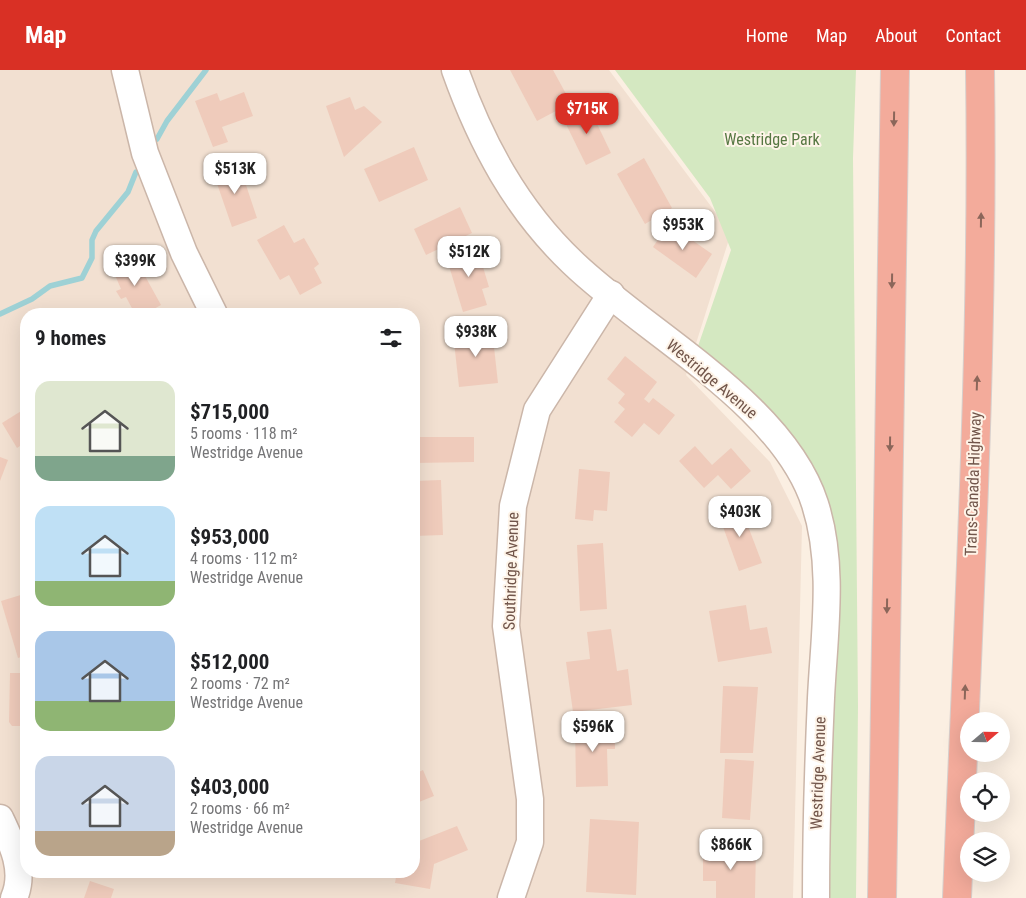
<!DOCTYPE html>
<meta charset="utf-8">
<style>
body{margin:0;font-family:"Roboto Condensed",sans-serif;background:#f6f6f6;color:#202124;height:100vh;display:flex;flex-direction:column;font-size:19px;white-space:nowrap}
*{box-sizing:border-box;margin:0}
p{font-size:16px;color:#757577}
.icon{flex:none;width:28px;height:28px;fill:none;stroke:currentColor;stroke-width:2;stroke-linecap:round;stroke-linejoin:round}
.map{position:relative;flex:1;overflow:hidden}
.sheet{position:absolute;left:20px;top:238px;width:400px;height:570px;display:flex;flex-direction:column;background:#fff;border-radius:20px;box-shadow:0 5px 20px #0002}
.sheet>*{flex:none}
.needle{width:32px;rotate:70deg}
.tools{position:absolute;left:960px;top:642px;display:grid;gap:10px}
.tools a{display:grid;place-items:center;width:50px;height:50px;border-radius:50%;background:#fff;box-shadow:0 5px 20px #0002;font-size:25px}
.price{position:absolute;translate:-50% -42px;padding:0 11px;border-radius:10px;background:#fff;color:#222;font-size:16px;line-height:32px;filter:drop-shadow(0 1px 2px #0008)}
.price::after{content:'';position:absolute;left:50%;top:30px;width:15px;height:11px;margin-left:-8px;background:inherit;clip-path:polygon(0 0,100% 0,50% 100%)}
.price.active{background:#d93025;color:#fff}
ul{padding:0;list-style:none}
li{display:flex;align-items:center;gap:15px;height:125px;padding:0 15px}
li span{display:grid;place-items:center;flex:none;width:140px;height:100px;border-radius:15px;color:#555}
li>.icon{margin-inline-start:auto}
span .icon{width:60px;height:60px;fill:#fffc;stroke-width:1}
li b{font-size:21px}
h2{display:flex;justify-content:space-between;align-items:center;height:60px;padding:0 15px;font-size:21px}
header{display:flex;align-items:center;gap:30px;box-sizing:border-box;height:70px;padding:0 25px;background:#d93025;color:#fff}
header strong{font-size:24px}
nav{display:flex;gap:28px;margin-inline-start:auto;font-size:18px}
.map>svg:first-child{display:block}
</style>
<header>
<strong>Map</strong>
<nav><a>Home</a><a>Map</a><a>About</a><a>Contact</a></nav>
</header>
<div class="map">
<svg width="1026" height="828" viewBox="0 0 1026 828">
<rect width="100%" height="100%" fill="#fbefe2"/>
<!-- residential -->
<path fill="#f2e0d1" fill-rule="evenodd" d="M 0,0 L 609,0 L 731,163 L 686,305 L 770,392 L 802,456 L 793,828 L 0,828 ZM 26,244 L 414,244 L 414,801 L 26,801 Z"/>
<!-- green -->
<polygon fill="#d4e8c1" points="615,0 856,0 853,88 858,636 856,828 830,828 832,550 816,424 696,282 731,180 710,128"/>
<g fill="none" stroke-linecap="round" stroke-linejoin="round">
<!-- stream -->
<g stroke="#9ed1d5" stroke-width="5.5">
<polyline points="157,69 167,51 206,0"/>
<polyline points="0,244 32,229 50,216 82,208 92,188 92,170 96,161 128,122 136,102"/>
</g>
</g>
<!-- building -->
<g fill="#efcbbb">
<polygon points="510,0 553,0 571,33 537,51"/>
<polygon points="244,22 253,46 222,57 228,72 213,77 195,31 217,23 220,31"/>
<polygon points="350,27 355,40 364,36 382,52 344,87 326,36"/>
<polygon points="588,35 611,83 586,95 563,48"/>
<polygon points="414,77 428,110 379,132 364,99"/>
<polygon points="644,88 672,138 645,154 617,104"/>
<polygon points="239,94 257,148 232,157 213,102"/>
<polygon points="460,137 472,163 426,185 414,159"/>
<polygon points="669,154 712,184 696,208 653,177"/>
<polygon points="284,155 294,173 304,168 319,194 314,198 322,213 300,225 289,205 280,210 257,170"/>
<polygon points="477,177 489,217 482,219 487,235 463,242 446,186"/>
<polygon points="134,186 161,235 145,244 135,244 126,227 121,229 116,221 121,219 112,198"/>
<polygon points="492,259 498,313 459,317 453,263"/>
<polygon points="625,286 657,312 644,329 649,333 653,328 675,345 659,365 644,353 632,367 614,352 625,339 618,333 625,324 607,309"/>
<polygon points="26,338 26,372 17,378 2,353"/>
<polygon points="414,367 474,367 474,392 414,393"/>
<polygon points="695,376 712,395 731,378 751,401 731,419 718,405 704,418 679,391"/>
<polygon points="0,387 8,390 0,411"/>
<polygon points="579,399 610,402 607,441 594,440 593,451 575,449"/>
<polygon points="441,410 443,465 414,466 414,411"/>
<polygon points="740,435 762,493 739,501 718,443"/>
<polygon points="603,473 607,539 580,541 577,475"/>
<polygon points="24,524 26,532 26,585 18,588 1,531"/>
<polygon points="746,535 750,560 767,557 772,583 718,592 709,541"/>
<polygon points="611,559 617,601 628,599 632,635 573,642 566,592 590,589 587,562"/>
<polygon points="10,603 26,603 26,656 12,656 9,652"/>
<polygon points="723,616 758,617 753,683 720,683"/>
<polygon points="615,652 615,679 607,679 608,716 576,717 575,653"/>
<polygon points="725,689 754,691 750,750 722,748"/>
<polygon points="423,700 434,726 414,734 414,704"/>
<polygon points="590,749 639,752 636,825 586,822"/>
<polygon points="457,756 468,780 434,794 430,819 395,813 397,801 414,801 414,773"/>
<polygon points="703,776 756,778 755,828 716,828 716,811 703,811"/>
<polygon points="90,811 114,819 111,828 84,828"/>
</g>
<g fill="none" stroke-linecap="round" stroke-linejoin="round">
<defs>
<g id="minor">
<polyline points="125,0 145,83 184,183 214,244"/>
<path d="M 455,0 C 481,73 516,139 573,193 C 648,265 783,334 815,434 C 835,496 824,565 821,628 C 818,695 816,761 816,828"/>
<path d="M 0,748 C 12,773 26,801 14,828"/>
<polyline points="511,828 530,772 530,729 506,556 513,436 537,340 611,224"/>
</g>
<g id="highway">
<polyline points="882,828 895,0"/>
<path d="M 957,828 C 968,552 984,276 980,0"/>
</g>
</defs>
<!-- minor casing -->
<use href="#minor" stroke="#cbb6a9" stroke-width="29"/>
<!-- highway casing -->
<use href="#highway" stroke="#d7cfcc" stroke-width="30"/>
<!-- minor -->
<use href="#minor" stroke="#fff" stroke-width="26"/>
<!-- highway -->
<use href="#highway" stroke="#f3ab9b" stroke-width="28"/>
</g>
<!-- one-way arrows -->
<defs><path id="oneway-solid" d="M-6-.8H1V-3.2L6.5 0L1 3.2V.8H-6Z" transform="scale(1.25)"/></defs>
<g fill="#8b665a">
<use href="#oneway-solid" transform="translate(894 49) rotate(91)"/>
<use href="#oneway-solid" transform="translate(981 150) rotate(-89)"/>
<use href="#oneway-solid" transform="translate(892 211) rotate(91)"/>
<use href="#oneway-solid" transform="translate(977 313) rotate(-88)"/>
<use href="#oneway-solid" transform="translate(890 374) rotate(91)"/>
<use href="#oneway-solid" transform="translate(887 536) rotate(91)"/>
<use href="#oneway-solid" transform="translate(965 622) rotate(-88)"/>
</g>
<g text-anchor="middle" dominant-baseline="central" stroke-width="4" stroke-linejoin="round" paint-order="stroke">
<!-- park labels -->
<g font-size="16" fill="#567742" stroke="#fef4e8">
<text x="772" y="69">Westridge Park</text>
</g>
<!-- street labels -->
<g font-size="16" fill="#71554a" stroke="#fef4e8">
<text transform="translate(712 309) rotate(40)">Westridge Avenue</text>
<text transform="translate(973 414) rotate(-88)">Trans-Canada Highway</text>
<text transform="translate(511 501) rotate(-88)">Southridge Avenue</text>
<text transform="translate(818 703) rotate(-88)">Westridge Avenue</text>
</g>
</g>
</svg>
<div class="tools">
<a><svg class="needle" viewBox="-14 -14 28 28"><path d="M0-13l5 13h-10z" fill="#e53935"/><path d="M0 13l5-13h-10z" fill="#757577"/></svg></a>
<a><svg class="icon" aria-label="locate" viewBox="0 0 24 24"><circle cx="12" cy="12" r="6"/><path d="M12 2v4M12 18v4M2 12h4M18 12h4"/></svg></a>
<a><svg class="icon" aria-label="layers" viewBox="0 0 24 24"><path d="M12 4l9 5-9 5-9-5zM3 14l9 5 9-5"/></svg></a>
</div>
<b class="price active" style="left:587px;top:65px">$715K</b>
<b class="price" style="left:235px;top:125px">$513K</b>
<b class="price" style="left:683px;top:181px">$953K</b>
<b class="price" style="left:469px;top:208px">$512K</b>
<b class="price" style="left:135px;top:217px">$399K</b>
<b class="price" style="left:476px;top:288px">$938K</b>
<b class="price" style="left:740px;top:468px">$403K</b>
<b class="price" style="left:593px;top:683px">$596K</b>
<b class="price" style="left:731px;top:801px">$866K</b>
<section class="sheet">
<h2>9 homes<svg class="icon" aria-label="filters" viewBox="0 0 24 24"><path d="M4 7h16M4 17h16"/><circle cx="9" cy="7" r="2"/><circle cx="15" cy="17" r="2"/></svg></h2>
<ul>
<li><span style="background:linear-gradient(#dfe7d0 75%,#7fa58c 0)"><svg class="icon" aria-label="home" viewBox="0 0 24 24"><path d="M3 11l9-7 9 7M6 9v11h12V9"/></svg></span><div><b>$715,000</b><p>5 rooms · 118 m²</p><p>Westridge Avenue</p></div></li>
<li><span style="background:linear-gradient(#bfe0f5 75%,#8fb573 0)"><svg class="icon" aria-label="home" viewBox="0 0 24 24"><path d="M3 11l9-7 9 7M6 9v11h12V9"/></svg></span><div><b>$953,000</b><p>4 rooms · 112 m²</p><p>Westridge Avenue</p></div></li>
<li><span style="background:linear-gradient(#a9c7e8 70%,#8fb573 0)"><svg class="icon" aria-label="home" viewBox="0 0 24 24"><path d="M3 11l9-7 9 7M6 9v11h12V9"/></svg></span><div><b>$512,000</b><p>2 rooms · 72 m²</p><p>Westridge Avenue</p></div></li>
<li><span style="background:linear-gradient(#c9d6e8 75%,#b9a48a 0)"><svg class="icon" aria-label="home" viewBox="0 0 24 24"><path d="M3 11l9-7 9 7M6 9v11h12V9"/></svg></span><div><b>$403,000</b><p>2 rooms · 66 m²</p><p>Westridge Avenue</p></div></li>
</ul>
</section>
</div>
